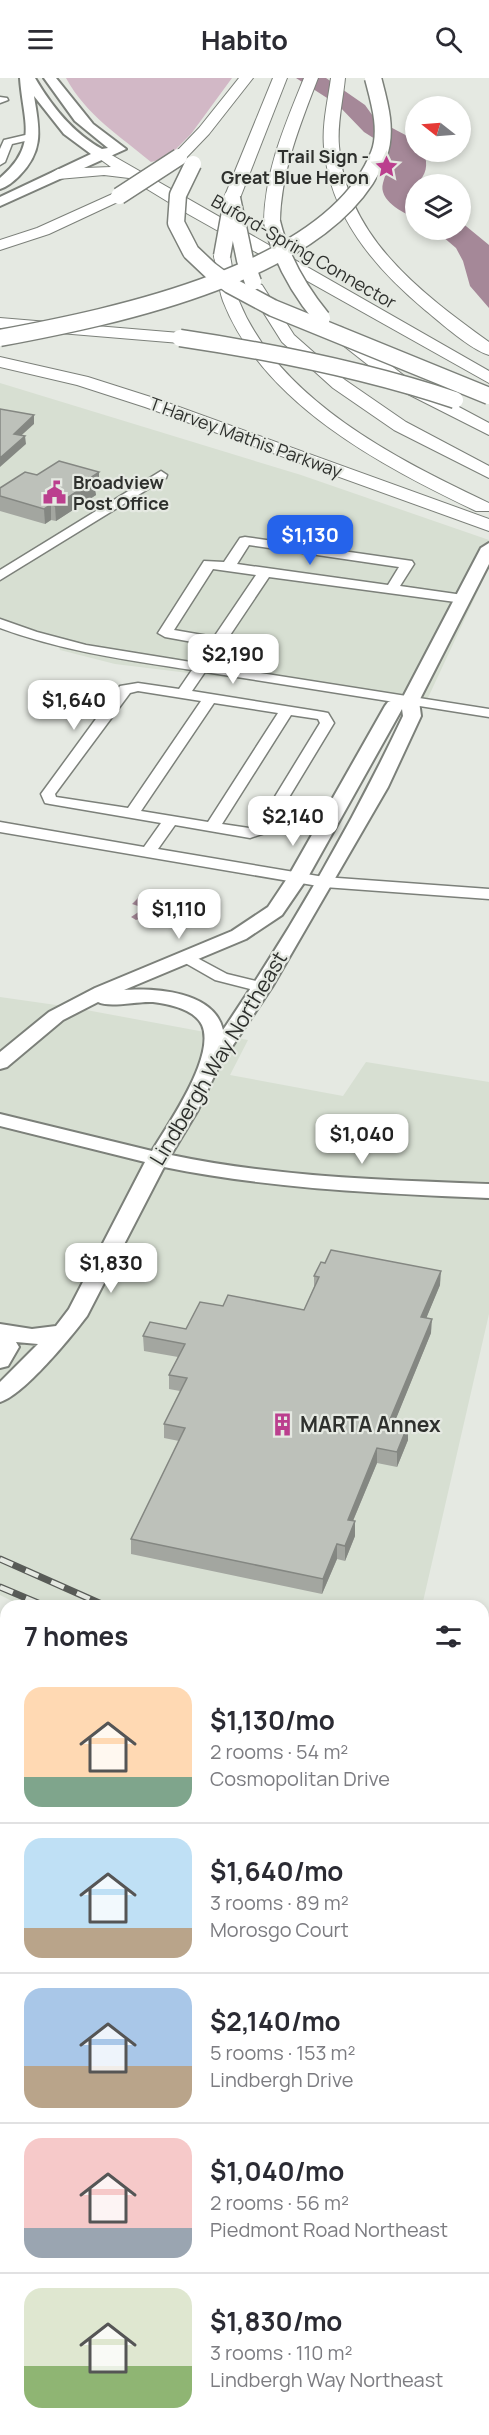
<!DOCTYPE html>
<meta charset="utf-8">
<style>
body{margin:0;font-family:Manrope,sans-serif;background:#f7f7f7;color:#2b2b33;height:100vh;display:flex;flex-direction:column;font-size:22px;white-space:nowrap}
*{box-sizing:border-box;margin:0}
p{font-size:20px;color:#7c7c81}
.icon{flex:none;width:33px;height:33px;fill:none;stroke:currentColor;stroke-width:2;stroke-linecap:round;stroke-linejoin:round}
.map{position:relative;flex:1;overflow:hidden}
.side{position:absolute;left:0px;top:1522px;width:489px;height:836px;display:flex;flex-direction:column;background:#fff;border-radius:18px 18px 0 0;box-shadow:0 3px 9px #0003}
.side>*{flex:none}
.needle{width:39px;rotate:287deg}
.tools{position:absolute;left:405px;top:18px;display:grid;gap:12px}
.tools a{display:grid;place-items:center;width:66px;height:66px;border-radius:50%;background:#fff;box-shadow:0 3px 9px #0003;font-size:30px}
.price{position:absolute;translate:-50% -51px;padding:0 14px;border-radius:12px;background:#fff;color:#222;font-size:20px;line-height:39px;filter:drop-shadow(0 2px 3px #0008)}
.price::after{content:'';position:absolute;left:50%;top:36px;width:18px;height:14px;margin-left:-9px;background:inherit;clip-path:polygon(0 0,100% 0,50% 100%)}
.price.on{background:#2563eb;color:#fff}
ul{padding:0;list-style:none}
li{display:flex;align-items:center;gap:18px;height:150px;padding:0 24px}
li+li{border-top:2px solid #e1e1e2}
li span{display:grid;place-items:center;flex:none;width:168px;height:120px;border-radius:18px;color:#555}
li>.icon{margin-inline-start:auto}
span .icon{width:72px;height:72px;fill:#fffc;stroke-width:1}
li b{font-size:26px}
h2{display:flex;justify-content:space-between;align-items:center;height:72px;padding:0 24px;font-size:26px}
header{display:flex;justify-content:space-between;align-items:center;height:78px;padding:0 24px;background:#fff;font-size:27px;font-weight:700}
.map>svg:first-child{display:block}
</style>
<header><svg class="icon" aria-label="menu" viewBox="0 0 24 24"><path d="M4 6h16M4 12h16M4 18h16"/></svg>Habito<svg class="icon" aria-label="search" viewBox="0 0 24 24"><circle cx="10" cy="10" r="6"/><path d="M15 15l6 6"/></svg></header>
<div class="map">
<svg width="489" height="2357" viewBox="0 0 489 2357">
<rect width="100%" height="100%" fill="#e5e9e2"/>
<!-- built -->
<g fill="#d7dfd2">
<polygon points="0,305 301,397 489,462 489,489 426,624 115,586 60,572 58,565 0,542"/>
<polygon points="0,919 70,929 248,962 230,997 343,1018 366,984 489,1004 489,1236 422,1528 22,1528 0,1517"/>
<polygon points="489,1677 489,1816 483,1811 483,1679"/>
</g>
<!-- green -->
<path fill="#d2b8c6" d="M 66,0 L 232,0 L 191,56 L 167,80 L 151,84 C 120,58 86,37 66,0 Z"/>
<!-- water -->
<g fill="#a58898">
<path d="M 296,0 L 326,0 L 365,27 L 375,41 L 415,62 L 416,74 L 424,74 C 428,87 427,97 416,106 L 415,140 C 403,135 378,122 383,105 C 387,91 391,83 386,68 L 364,54 L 338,27 Z"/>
<polygon points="461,144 489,167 489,230 470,208 463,183 456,170 435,152 460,152"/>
<polygon points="138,820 148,820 150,824 157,826 169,823 175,826 136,842 131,839 140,833 138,828 132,826"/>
</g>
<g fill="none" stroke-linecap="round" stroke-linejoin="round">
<defs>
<g id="minor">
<polygon points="0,19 7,20 8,22 0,25"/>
<polygon points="34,55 38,56 38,60 12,66 5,84 0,87 0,71 4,62"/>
<polygon points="161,393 167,397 166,400 0,502 0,492"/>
<path d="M 245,459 L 412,483 L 414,486 L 400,508 L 463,517 L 470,521 L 463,525 L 269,499 L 210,587 L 489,631 L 489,639 L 205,594 L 192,613 L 323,634 L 328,635 L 334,645 L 268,754 L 250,760 L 175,747 L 158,771 L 324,799 L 489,811 L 489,821 L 324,809 L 0,754 L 0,744 L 144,769 L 161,745 L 50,726 L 45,725 L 41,716 L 120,608 L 138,605 L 179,611 L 192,592 C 127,582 62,573 0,550 L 0,541 L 37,554 L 86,567 L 197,585 L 209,567 L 165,559 L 158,555 L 204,483 L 224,484 L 240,460 ZM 249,467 L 399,489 L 388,507 L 237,486 ZM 213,491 L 256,497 L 214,559 L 174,552 ZM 138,613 L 201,623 L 128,730 L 56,719 L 55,716 L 130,615 ZM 214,625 L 278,635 L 208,744 L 141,733 ZM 291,637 L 318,641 L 320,645 L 257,748 L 249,750 L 222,746 Z"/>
<polygon points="186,874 227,896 268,906 270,909 262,914 215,902 180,882 178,879 180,876"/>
<polygon points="6,1679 6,1698 0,1700 0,1681"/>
<polygon points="6,1712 6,1748 0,1750 0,1714"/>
<polygon points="0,2283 6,2285 6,2309 0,2307"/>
<polygon points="55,2352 83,2352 85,2357 57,2357"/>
</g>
<g id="major">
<path d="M 20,0 L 35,0 C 52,29 73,55 102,71 L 108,70 L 75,43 L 44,0 L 56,0 L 93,46 L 126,71 L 0,128 L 0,119 L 91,76 L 64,56 L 34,18 C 39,50 45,72 19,98 C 14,103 7,109 0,111 L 0,100 C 39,67 23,44 20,0 Z"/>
<path d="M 489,465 L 489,486 L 419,623 L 421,638 L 388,709 L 272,909 L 219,988 L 198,1032 L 171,1077 C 276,1099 382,1102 489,1106 L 489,1120 C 380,1115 271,1111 164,1089 L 87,1238 C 71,1259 24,1317 0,1324 L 0,1304 L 38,1266 L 16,1264 L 19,1269 L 8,1288 L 0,1290 L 0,1246 L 32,1251 L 56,1248 L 69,1231 L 145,1084 L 0,1048 L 0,1036 L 152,1073 C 168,1046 216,978 202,947 C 194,931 169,926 153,924 C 137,923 110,930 98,924 L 63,942 L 7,989 L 0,991 L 0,974 L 49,934 L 95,910 L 232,853 L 268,829 L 288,799 L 385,628 L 388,624 L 403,619 L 481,470 ZM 402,631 L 403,638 C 352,746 290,853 223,952 C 214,913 155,910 124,912 L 246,861 L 282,837 L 308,799 Z"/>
<polygon points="0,1556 6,1558 6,1577 0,1575"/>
<polygon points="489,1671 489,1691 483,1693 483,1673"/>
</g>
<g id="highway">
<polygon points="239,0 253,0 209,56 184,82 174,82 171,79 174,76 199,50"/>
<polygon points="273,0 287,0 240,120 232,125 227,123 224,120"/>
<path d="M 304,0 L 318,0 C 300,47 281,93 280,144 L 272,149 L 264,144 C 265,92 285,47 304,0 Z"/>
<path d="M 331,0 L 345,0 C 343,22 337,46 339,68 C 346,159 421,215 489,264 L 489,277 C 471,272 441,245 425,232 C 374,189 330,138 324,69 C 322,46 328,22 331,0 Z"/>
<polygon points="101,71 489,293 489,305 188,136 129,100 104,97 58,101 50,96 58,91 111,89 93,76"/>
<polygon points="119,113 127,118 124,121 49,156 0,172 0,162 37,150"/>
<path d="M 222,173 L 230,178 C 233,192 234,209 239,223 C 279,322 398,382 489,425 L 489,433 L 476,433 C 382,388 263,326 223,223 C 218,209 217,192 214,178 Z"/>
<polygon points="256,205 262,207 294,257 345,302 406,344 489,388 489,400 394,352 333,310 282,264 248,210"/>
<polygon points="0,240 180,255 188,260 180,265 0,250"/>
<polygon points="336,248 342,249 412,304 489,345 489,357 400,312 330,257 328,253 330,249"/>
<polygon points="0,279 88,299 157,321 489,441 489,453 145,329 77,307 0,289"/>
</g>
</defs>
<!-- minor casing -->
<use href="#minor" stroke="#7c807a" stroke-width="3"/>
<!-- major casing -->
<use href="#major" stroke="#7c807a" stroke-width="4"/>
<!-- highway casing -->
<use href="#highway" stroke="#7c807a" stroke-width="2"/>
<!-- minor -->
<use href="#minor" fill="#fff" fill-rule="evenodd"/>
<!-- major -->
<use href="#major" fill="#fff" fill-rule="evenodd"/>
<!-- highway -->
<use href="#highway" fill="#fff" fill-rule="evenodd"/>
<defs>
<g id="rail-far1">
<polyline points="0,1481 106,1528"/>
<polyline points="0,1509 45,1528"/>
</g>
<g id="rail">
<polyline points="483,1770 489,1775"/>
<polyline points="483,1808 489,1813"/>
<polyline points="0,2080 6,2082"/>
<polyline points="0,2092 6,2094"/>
<polyline points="483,2227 489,2229"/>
<polyline points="483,2241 489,2243"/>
</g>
</defs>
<!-- rail-far1 casing -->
<use href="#rail-far1" stroke="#585b57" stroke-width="7"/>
<!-- rail casing -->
<use href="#rail" stroke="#585b57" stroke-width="8"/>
<!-- rail-far1 -->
<use href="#rail-far1" stroke="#e5e9e2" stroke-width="4.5" stroke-dasharray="14" stroke-linecap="butt"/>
<!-- rail -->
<use href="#rail" stroke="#e5e9e2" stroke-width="6" stroke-dasharray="17" stroke-linecap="butt"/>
<defs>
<g id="highway-bridge">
<polyline points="193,86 178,117 176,145 191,174 210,192 230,207 273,230 489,318"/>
<polyline points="119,118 179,79"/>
<polyline points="232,120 245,182 253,204"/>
<path d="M 272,144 C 281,181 298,211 322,240"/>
<polyline points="222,178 232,123"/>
<path d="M 0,260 C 112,239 333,195 379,76 C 388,52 379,23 373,0"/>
<path d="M 180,260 C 274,274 365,292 455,322"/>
</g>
</defs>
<!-- highway-bridge casing -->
<use href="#highway-bridge" stroke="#7c807a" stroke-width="19" stroke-linecap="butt"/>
<!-- highway-bridge -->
<use href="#highway-bridge" stroke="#fff" stroke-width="16"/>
</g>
<!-- wall -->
<g fill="#a3a6a0">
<polygon points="99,394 99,410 95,412 96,417 56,443 51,442 45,446 0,433 0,410 37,397"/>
<polygon points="314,1198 440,1207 426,1240 431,1255 394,1345 408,1362 397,1389 377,1385 353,1443 355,1443 355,1458 345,1483 337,1481 322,1516 131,1476 131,1461 179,1363 164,1360 164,1346 180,1313 169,1311 169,1297 178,1279 144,1273 143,1258 186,1251 223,1228 304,1232 314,1209"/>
<polygon points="6,1806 6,1887 0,1886 0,1819"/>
</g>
<!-- shaded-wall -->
<g fill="#848782">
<polygon points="34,337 34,346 14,364 14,356"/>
<polygon points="25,358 26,366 0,389 0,380"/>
<polygon points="99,394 99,410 95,412 96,417 56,443 55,428"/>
<polygon points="51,426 51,442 45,446 44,431"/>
<polygon points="441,1193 440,1207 421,1253 421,1239"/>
<polygon points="432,1241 431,1255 389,1358 389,1344"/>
<polygon points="408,1347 408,1362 397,1389 397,1374"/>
<polygon points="377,1370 377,1385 347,1457 348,1442"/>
<polygon points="355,1443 355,1458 345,1483 345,1468"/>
<polygon points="337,1466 337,1481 322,1516 323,1501"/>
</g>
<!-- building -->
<g fill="#bdc1ba" stroke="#848782" stroke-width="1.5">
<polygon points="0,331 34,337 14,356 25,358 0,380"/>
<polygon points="59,383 99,394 90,400 95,401 55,428 51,426 44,431 0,418 0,410 25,394 37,397"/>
<polygon points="331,1172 441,1193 421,1239 432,1241 389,1344 408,1347 397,1374 377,1370 348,1442 355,1443 345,1468 337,1466 323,1501 131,1461 185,1350 164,1346 187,1300 169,1297 185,1266 143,1258 150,1244 186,1251 200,1224 223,1228 228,1217 304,1232 319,1199 314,1198 321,1184 325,1185"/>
<polygon points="6,1806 6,1868 0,1867 0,1819"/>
</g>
<!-- icons -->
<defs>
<symbol id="sight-bare" viewBox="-9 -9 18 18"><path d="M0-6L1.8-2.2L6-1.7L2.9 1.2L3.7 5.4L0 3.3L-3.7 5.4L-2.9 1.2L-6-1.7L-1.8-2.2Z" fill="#bb3f8e" stroke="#e5e9e2" stroke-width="2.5" paint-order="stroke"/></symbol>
<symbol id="civic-bare" viewBox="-9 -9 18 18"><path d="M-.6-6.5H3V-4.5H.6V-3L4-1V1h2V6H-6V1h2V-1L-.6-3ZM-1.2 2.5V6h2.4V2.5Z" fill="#bb3f8e" stroke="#e5e9e2" stroke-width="2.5" paint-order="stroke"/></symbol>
<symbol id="building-bare" viewBox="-9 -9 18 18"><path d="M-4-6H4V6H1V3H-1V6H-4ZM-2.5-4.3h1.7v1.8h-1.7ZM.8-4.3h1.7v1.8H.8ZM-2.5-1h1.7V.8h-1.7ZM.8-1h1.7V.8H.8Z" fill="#bb3f8e" stroke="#e5e9e2" stroke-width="2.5" paint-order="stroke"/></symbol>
</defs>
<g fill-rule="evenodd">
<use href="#sight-bare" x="370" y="72" width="33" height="33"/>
<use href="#civic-bare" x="38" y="398" width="33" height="33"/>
<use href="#building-bare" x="266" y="1330" width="33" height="33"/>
</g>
<g text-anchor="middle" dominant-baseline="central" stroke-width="4.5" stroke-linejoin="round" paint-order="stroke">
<!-- far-poi labels -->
<g font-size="18" font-weight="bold" fill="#2e302d" stroke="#e5e9e2" text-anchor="end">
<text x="369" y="78">Trail Sign -<tspan x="369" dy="21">Great Blue Heron</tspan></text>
<text x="73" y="404" text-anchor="start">Broadview<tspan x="73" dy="21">Post Office</tspan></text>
</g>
<!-- far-street labels -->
<g font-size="18" fill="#2e302d" stroke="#e5e9e2">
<text transform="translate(304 173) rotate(30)">Buford-Spring Connector</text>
<text transform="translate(246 359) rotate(20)">T Harvey Mathis Parkway</text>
</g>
<!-- street labels -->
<g font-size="21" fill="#2e302d" stroke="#e5e9e2">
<text transform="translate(218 980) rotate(-59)">Lindbergh Way Northeast</text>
</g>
<!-- poi labels -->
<g font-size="21" font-weight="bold" fill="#2e302d" stroke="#e5e9e2" text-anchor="start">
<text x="300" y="1346">MARTA Annex</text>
</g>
</g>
</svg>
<div class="tools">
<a><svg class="needle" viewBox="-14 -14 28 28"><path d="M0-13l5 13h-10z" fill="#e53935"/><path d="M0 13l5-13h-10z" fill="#7c7c81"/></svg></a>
<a><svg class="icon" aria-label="layers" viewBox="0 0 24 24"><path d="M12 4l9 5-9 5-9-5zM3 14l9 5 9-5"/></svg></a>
</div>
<b class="price on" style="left:310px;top:488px">$1,130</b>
<b class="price" style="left:233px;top:607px">$2,190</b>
<b class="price" style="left:74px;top:653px">$1,640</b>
<b class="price" style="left:293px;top:769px">$2,140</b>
<b class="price" style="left:179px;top:862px">$1,110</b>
<b class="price" style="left:362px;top:1087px">$1,040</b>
<b class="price" style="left:111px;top:1216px">$1,830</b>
<section class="side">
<h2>7 homes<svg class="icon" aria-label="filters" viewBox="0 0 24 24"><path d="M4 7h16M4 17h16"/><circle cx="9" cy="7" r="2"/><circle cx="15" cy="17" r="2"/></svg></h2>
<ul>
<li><span style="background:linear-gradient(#ffd9b3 75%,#7fa58c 0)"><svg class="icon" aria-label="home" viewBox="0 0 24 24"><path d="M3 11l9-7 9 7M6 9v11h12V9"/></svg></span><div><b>$1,130/mo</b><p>2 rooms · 54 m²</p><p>Cosmopolitan Drive</p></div></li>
<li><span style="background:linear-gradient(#bfe0f5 75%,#b9a48a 0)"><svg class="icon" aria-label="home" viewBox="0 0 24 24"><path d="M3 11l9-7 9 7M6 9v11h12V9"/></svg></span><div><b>$1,640/mo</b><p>3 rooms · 89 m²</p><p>Morosgo Court</p></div></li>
<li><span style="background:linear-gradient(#a9c7e8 65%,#b9a48a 0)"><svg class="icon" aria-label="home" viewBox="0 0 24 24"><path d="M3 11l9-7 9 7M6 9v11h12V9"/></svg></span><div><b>$2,140/mo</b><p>5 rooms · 153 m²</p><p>Lindbergh Drive</p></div></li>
<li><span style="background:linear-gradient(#f6c9c9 75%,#9aa5b1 0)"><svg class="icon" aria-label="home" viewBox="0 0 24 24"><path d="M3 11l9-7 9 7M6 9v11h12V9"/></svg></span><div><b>$1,040/mo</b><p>2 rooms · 56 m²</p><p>Piedmont Road Northeast</p></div></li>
<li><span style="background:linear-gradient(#dfe7d0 65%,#8fb573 0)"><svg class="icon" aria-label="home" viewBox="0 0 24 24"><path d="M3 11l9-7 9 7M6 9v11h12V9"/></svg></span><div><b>$1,830/mo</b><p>3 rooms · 110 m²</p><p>Lindbergh Way Northeast</p></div></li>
</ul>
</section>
</div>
